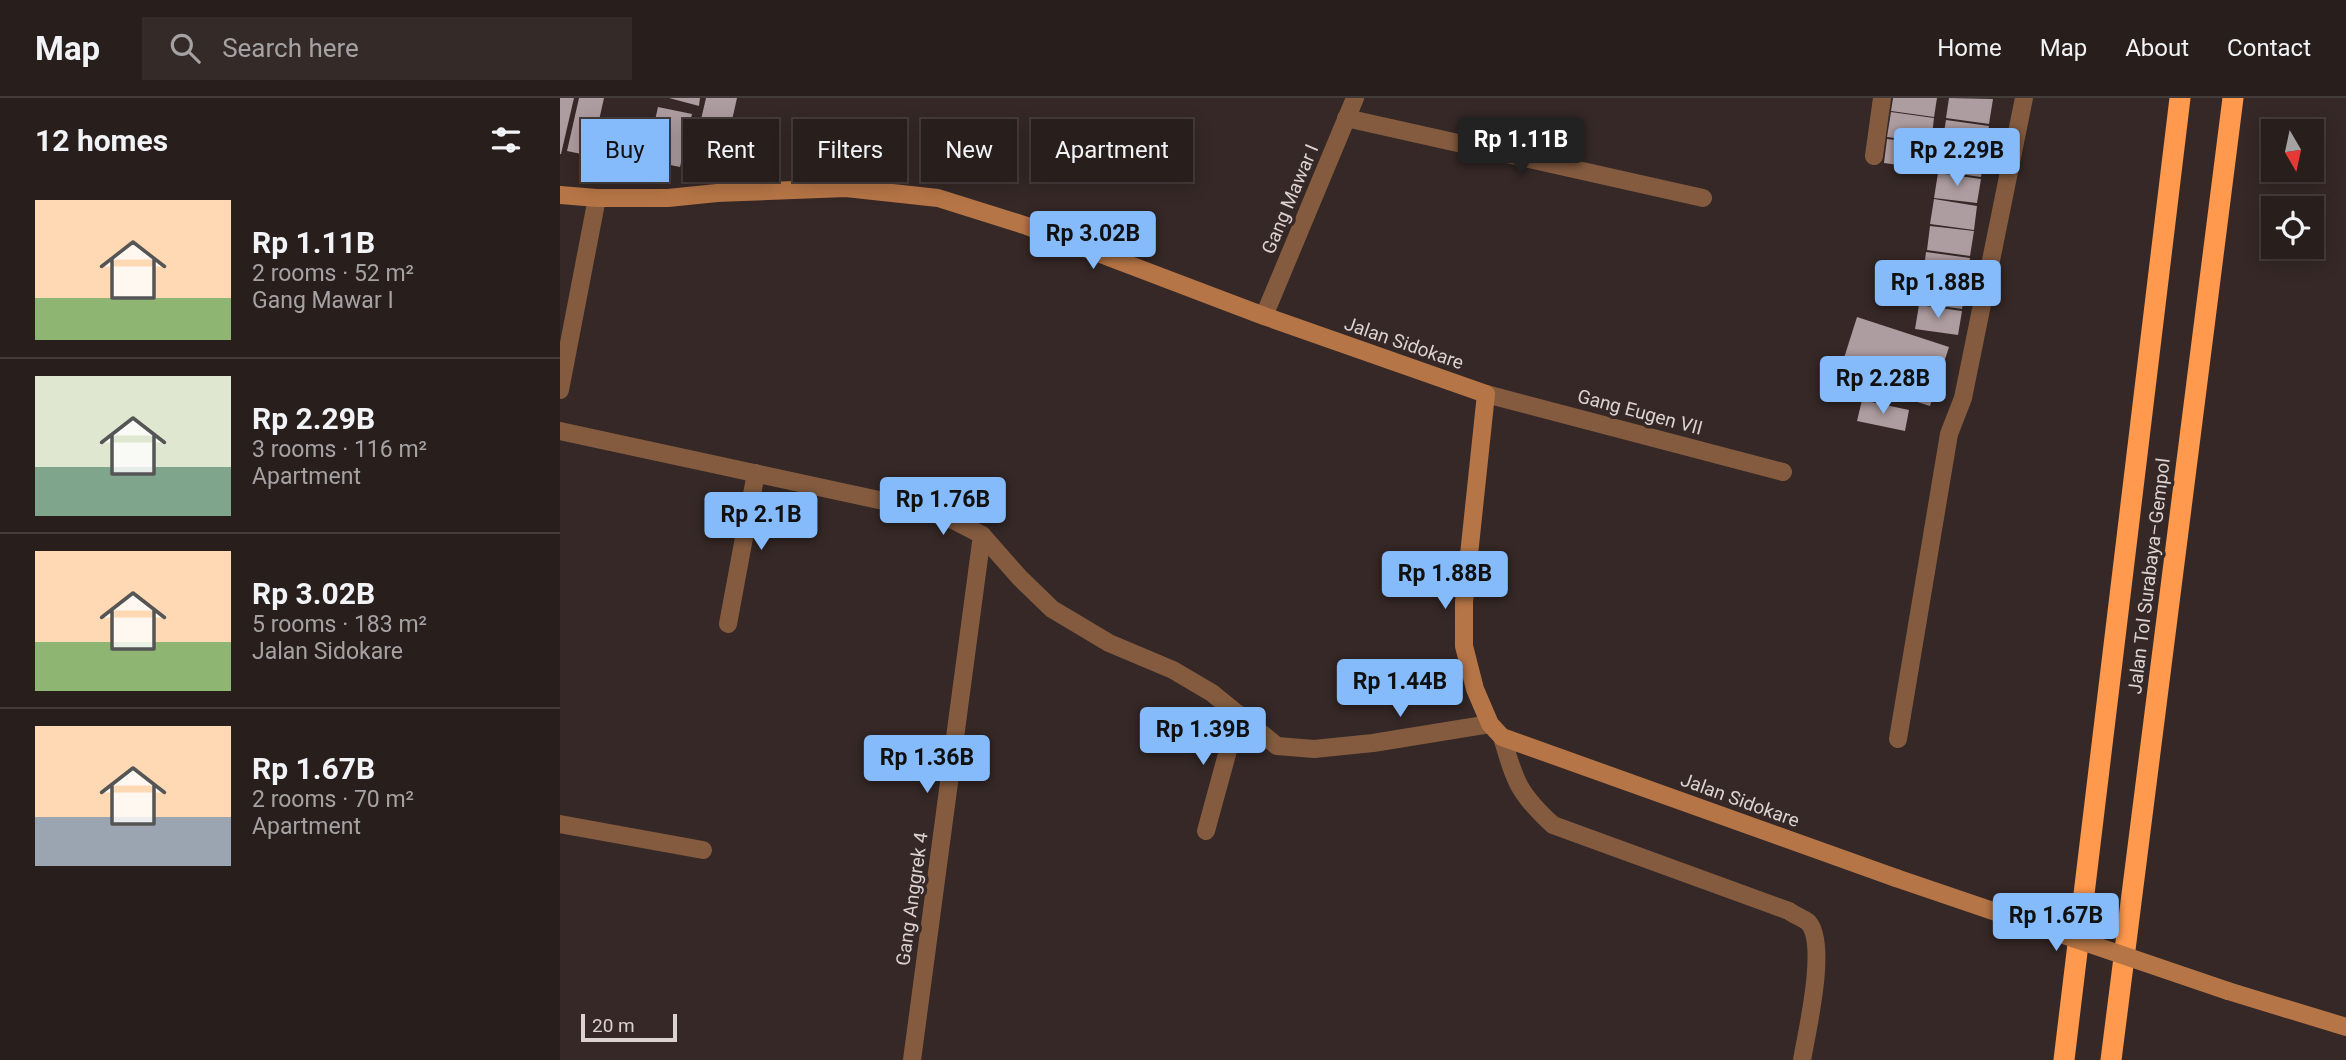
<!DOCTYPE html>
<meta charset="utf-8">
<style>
body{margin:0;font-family:Roboto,sans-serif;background:#342b29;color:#f1f3f6;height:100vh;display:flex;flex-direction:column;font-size:26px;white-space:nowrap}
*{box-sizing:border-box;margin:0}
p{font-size:23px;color:#a5a2a3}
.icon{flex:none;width:38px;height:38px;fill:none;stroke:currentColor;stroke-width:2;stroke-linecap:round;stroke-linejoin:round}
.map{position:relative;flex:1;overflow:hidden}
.side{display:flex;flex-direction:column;background:#281e1c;width:560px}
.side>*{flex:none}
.banner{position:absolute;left:21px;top:21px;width:665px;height:63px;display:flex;gap:14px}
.needle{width:46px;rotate:171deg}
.fabs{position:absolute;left:1701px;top:21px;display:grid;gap:14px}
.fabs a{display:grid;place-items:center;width:63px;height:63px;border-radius:0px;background:#281e1c;box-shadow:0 4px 18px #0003,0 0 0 2px #443c3b;font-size:35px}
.scale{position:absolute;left:21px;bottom:18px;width:96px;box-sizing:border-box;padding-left:7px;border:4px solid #dbd2d1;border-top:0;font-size:19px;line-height:24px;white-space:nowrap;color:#dbd2d1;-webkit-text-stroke:5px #352826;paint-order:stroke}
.price{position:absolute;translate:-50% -60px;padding:0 16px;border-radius:7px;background:#86bbfb;color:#111;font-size:23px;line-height:46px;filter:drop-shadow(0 2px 4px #0008)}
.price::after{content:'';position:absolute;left:50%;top:42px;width:21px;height:16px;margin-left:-10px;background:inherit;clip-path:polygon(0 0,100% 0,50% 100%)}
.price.active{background:#222;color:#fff}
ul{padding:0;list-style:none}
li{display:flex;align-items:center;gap:21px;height:175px;padding:0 35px}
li+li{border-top:2px solid #443c3b}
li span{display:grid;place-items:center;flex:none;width:196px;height:140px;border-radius:0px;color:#555}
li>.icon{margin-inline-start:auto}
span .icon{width:84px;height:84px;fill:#fffc;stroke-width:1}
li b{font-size:30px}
h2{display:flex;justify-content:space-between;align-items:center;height:84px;padding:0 35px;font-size:30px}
.pill{padding:0 24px;border-radius:0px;background:#281e1c;box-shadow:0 4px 18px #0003,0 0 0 2px #443c3b;font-size:24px;line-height:63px}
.pill.active{background:#86bbfb;color:#111}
header{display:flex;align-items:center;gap:42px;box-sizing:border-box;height:98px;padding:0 35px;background:#281e1c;border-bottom:2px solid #443c3b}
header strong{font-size:33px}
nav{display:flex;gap:38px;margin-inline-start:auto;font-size:24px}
.search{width:490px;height:63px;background:#342b29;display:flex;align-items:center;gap:18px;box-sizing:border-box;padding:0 24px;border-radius:0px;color:#a5a2a3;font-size:26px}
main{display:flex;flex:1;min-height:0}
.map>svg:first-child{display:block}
</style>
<header>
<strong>Map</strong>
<div class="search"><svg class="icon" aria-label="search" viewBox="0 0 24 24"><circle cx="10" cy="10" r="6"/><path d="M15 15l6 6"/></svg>Search here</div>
<nav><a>Home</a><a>Map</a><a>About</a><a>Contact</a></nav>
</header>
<main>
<section class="side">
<h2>12 homes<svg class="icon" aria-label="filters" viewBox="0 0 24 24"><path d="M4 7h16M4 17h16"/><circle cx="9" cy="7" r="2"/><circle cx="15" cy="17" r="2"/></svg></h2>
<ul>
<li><span style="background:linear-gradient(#ffd9b3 70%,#8fb573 0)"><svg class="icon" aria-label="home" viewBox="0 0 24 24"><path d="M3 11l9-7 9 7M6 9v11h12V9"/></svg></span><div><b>Rp 1.11B</b><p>2 rooms · 52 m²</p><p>Gang Mawar I</p></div></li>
<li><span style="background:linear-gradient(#dfe7d0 65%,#7fa58c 0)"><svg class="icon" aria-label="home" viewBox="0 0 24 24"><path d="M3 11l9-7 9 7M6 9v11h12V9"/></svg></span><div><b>Rp 2.29B</b><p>3 rooms · 116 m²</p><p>Apartment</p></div></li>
<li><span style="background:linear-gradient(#ffd9b3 65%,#8fb573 0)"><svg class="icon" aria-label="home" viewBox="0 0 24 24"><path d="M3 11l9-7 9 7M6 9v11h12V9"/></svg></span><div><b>Rp 3.02B</b><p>5 rooms · 183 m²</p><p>Jalan Sidokare</p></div></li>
<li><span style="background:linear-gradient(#ffd9b3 65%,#9aa5b1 0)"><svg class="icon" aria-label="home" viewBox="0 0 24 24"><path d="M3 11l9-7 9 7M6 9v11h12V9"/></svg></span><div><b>Rp 1.67B</b><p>2 rooms · 70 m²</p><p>Apartment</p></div></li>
</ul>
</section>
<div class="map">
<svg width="1786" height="962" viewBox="0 0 1786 962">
<rect width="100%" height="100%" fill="#352826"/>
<!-- building -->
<g fill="#ad9ca0">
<polygon points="0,0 14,0 1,56 0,56"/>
<polygon points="19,0 44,0 31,58 7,53"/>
<polygon points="109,0 140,0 139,8"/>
<polygon points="146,0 177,0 161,71 131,64"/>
<polygon points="1333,0 1377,0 1374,19 1331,13"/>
<polygon points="1389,0 1433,1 1429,26 1386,20"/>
<polygon points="98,9 132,16 120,69 86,62"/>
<polygon points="1331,14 1374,20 1371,45 1327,39"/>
<polygon points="1386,22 1429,28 1425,52 1382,46"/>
<polygon points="1327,41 1370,46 1367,71 1324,65"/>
<polygon points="1382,48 1425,54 1421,79 1378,73"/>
<polygon points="1378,75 1421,81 1417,105 1374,100"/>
<polygon points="1374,101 1417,108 1414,132 1370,126"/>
<polygon points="1370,128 1414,133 1410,158 1367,152"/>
<polygon points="1366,154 1410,160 1406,185 1363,179"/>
<polygon points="1363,180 1406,186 1402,211 1359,205"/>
<polygon points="1359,207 1402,213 1398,237 1355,231"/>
<polygon points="1297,219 1389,249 1370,308 1278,279"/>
<polygon points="1302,302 1349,312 1345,333 1297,323"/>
</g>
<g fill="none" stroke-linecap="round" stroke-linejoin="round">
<!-- street -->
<g stroke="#845b3f" stroke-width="18">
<polyline points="786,20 1143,100"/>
<polyline points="1314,58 1322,0"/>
<polyline points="704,218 795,0"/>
<polyline points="0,292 37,100"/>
<polyline points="926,296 1223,374"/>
<polyline points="0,333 356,410 393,422 422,437 460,480 492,511 549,545 613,572 652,595 717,648 754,651 813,645 930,626"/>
<polyline points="168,526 196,375"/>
<path d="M 942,639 C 955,683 958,695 993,727 L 1229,813 C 1234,817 1243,820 1248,824 C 1268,845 1247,933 1242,962"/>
<polyline points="1338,641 1389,336 1403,300 1464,0"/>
<polyline points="0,726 143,752"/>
<polyline points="646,733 678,616"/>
<polyline points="352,962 422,437"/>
</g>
<!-- secondary -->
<g stroke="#b67546" stroke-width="18">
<polyline points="0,97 37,100 108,100 157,95 286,90 378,100 467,128 704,218 926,296 904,504 904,548 915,591 930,626 942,639 1336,780"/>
<polyline points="1668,893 1786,929"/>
</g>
<!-- highway -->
<g stroke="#fe994d" stroke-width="21">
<polyline points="1504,962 1620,0"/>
<polyline points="1551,962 1673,0"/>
</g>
<!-- secondary-bridge -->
<polyline stroke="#b67546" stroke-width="18" points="1336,780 1668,893"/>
</g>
<g text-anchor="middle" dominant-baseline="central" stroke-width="7" stroke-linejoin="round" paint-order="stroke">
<!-- street labels -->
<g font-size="19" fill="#dbd2d1" stroke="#352826">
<text transform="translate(730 101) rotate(-67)">Gang Mawar I</text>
<text transform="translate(844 245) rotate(19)">Jalan Sidokare</text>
<text transform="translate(1080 314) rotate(15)">Gang Eugen VII</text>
<text transform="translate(1589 478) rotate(-83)">Jalan Tol Surabaya–Gempol</text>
<text transform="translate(1180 702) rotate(20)">Jalan Sidokare</text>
<text transform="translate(352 801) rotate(-82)">Gang Anggrek 4</text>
</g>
</g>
</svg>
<div class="fabs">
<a><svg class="needle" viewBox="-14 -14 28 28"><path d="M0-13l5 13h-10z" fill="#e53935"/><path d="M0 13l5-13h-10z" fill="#a5a2a3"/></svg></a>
<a><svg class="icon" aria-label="locate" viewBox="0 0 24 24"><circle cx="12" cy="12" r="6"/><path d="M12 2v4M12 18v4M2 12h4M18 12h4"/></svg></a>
</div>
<div class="scale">20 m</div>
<b class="price active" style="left:961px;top:79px">Rp 1.11B</b>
<b class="price" style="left:1397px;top:90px">Rp 2.29B</b>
<b class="price" style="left:533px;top:173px">Rp 3.02B</b>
<b class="price" style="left:1378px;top:222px">Rp 1.88B</b>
<b class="price" style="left:1323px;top:318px">Rp 2.28B</b>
<b class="price" style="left:383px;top:439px">Rp 1.76B</b>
<b class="price" style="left:201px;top:454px">Rp 2.1B</b>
<b class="price" style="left:885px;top:513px">Rp 1.88B</b>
<b class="price" style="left:840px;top:621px">Rp 1.44B</b>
<b class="price" style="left:643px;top:669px">Rp 1.39B</b>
<b class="price" style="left:367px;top:697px">Rp 1.36B</b>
<b class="price" style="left:1496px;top:855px">Rp 1.67B</b>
<div class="banner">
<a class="pill active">Buy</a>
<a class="pill">Rent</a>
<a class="pill">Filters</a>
<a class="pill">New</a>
<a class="pill">Apartment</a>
</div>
</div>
</main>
